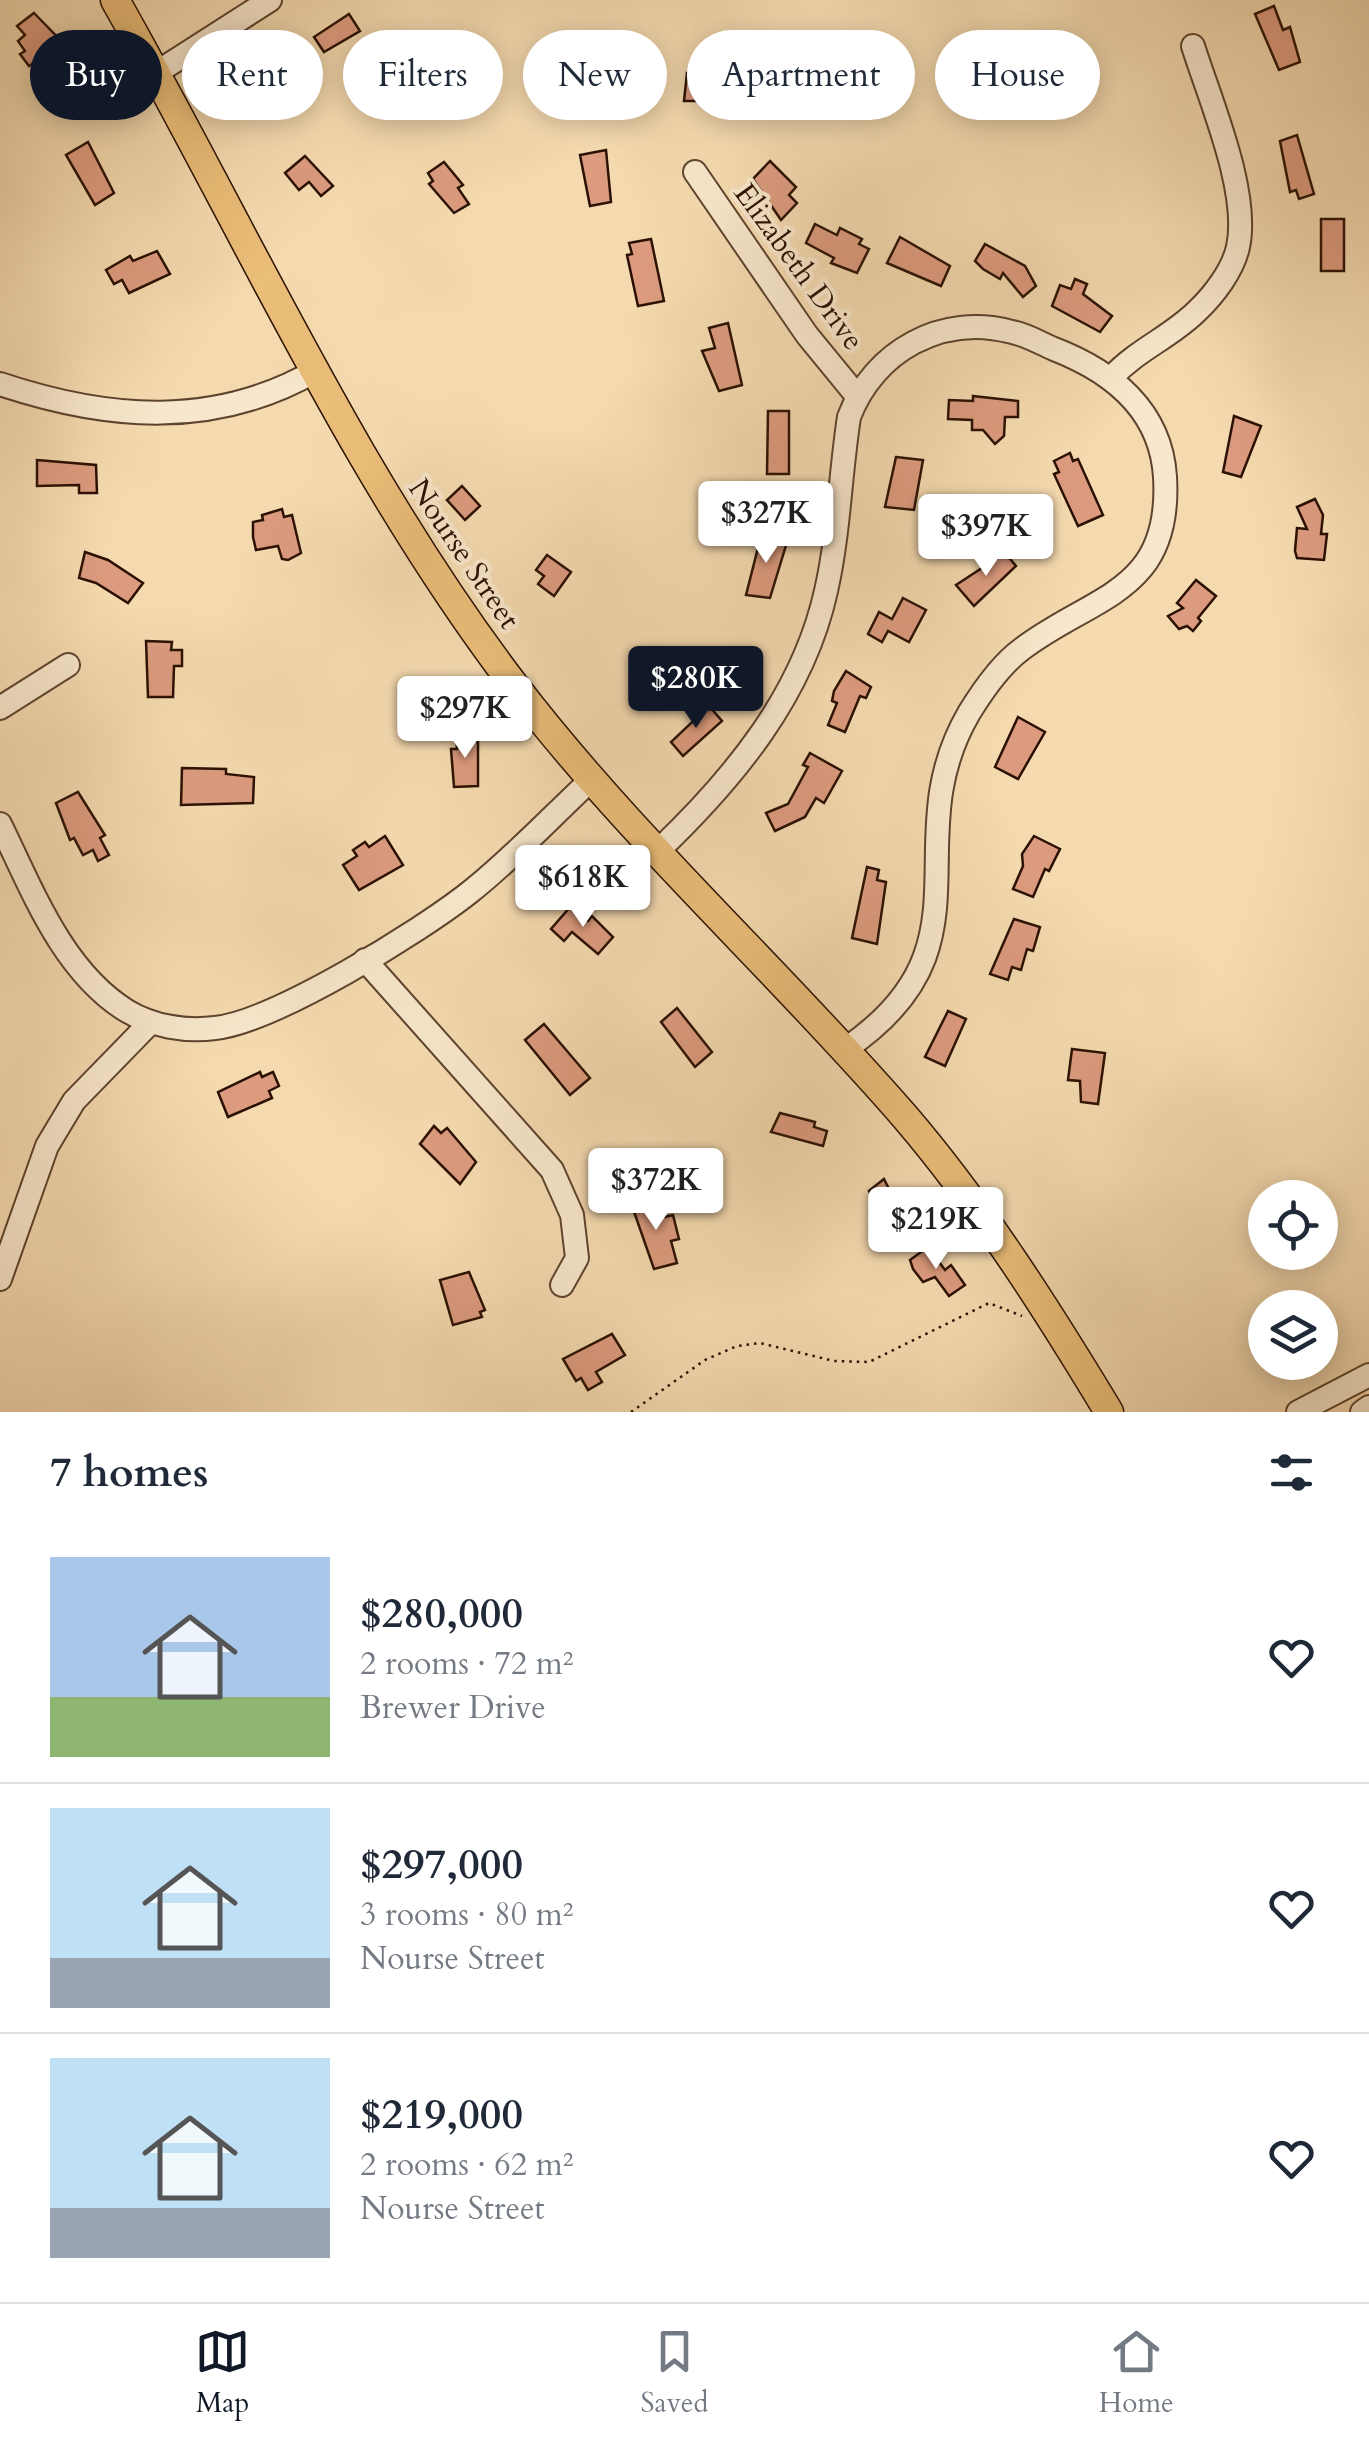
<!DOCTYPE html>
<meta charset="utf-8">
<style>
body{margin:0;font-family:Cardo,serif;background:#f6f6f7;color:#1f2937;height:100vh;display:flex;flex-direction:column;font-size:38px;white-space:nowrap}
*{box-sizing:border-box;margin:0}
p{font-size:32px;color:#747a83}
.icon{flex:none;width:55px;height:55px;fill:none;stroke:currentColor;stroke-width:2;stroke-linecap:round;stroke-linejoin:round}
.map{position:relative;height:1412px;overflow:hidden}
.sheet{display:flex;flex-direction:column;background:#fff;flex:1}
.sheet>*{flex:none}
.hud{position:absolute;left:30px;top:30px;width:1310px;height:90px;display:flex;gap:20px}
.tools{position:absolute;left:1248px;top:1180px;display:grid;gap:20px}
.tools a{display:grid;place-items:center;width:90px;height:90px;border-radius:50%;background:#fff;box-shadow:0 5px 25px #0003;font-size:50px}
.price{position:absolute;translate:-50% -85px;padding:0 22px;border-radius:10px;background:#fff;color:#222;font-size:32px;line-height:65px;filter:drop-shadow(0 2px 5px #0008)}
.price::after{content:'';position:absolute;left:50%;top:60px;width:30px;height:22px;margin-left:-15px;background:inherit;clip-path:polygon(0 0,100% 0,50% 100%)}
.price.current{background:#111827;color:#fff}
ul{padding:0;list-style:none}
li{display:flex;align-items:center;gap:30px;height:250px;padding:0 50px}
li+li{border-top:2px solid #e0e1e3}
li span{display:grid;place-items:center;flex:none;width:280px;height:200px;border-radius:0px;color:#555}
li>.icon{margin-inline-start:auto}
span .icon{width:120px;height:120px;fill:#fffc;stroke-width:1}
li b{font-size:42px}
h2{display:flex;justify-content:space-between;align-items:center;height:120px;padding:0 50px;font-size:42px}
.pill{padding:0 35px;border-radius:45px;background:#fff;box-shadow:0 5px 25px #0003;font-size:35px;line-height:90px}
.pill.current{background:#111827;color:#fff}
.tabs{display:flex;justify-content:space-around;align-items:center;height:140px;border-top:2px solid #e0e1e3;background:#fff;font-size:28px;color:#747a83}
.tabs a{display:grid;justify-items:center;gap:5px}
.tabs .current{color:#111827}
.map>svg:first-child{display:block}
</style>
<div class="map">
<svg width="1369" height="1412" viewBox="0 0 1369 1412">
<rect width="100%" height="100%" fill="#f5dab0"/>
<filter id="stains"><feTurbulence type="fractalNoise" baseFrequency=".002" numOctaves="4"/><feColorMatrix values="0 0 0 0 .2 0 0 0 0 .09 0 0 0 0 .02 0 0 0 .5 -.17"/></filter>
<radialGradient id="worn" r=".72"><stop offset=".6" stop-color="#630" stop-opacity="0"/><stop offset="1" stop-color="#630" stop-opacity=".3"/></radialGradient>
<!-- building -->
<g fill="#dc9b7f" stroke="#2b1103" stroke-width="2.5">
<polygon points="1274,6 1283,30 1290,27 1300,62 1279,70 1255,14"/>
<polygon points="34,13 69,49 45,70 38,60 29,66 20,54 25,51 18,41 25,35 17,26"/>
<polygon points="349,14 360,31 324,52 314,37"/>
<polygon points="264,73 272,87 234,115 222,97"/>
<polygon points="687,73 745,86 741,107 728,101 684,101"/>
<polygon points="1297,135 1314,194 1299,199 1296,190 1290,192 1280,141"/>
<polygon points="88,142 114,193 95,205 66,155"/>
<polygon points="606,150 611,202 590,206 580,155"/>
<polygon points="305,156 333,186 321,196 309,182 299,190 285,173"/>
<polygon points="770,161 796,187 789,195 797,203 781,220 753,179"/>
<polygon points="444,162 463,185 458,188 469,204 454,213 429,184 433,181 428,173"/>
<rect x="1321" y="219" width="23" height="52"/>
<polygon points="815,224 837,235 840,228 862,239 859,244 869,249 857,273 831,263 834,258 806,243"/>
<polygon points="900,237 950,266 941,286 887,263"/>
<polygon points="651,239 664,301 638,306 627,255 632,254 629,243"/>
<polygon points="985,244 1025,266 1036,286 1023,297 1003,273 1000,279 983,269 975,261"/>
<polygon points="157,251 170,274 129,293 122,280 114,284 106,270 130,256 133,261"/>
<polygon points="1075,279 1087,284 1083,294 1112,316 1100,332 1052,306 1060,285 1071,289"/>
<polygon points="728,323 742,385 719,391 702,351 715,348 709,328"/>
<polygon points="973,396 1018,401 1018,417 1005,417 1004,436 995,444 983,430 972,430 972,420 948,419 949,400 973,401"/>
<polygon points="768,411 789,411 789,474 767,474"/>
<polygon points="1234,416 1261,426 1241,477 1223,472"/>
<polygon points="1070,453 1073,461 1078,459 1103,515 1078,526 1054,474 1059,472 1054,461"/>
<polygon points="896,457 923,460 914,510 885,507"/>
<polygon points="37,460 96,465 97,493 79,493 79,485 37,486"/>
<polygon points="462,486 480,506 465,520 447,500"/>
<polygon points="1315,499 1323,515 1321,534 1327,534 1324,560 1297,558 1295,551 1297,528 1307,529 1297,507"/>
<polygon points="282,509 284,517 292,515 301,553 288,560 282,559 278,546 256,550 253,537 253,522 263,520 262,515"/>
<polygon points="766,533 787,542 770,598 746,595 761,536"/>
<polygon points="85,552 108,560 143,583 128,603 96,583 79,578"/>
<polygon points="1005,553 1016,566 974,606 956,585"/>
<polygon points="547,555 571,572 554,596 538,584 544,576 536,570"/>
<polygon points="1196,580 1216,596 1198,618 1201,621 1193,631 1187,626 1179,629 1168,616 1183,608 1177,603"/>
<polygon points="903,598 926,610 909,642 888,631 882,642 868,634 879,612 892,619"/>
<polygon points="146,641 172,642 171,650 182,650 182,666 174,666 173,697 148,697"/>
<polygon points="846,671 871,687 866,698 860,696 845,732 828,725 837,703 832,701 834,691"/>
<polygon points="709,706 722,721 683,756 671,742"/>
<polygon points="1018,717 1045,732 1018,779 995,767"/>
<polygon points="471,731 471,742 478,741 478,786 454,787 451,749 457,749 456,732"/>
<polygon points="810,753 842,771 824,803 816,798 805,817 775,831 766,813 788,804 808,767 803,765"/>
<polygon points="182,768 226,769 226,774 254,777 253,803 181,805"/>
<polygon points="78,792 105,835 100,838 109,855 98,861 93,850 83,855 74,838 70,840 56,803"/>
<polygon points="385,836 403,865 359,890 343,865 357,856 353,850 365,842 369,847"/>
<polygon points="1034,836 1060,849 1049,871 1045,869 1033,897 1013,889 1023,866 1022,854"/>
<polygon points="867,867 879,870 877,880 886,882 877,944 852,938"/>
<polygon points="571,906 588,921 592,916 613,937 598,954 572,932 564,941 551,929"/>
<polygon points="1014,919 1040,927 1033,951 1027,949 1021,970 1012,967 1008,980 990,974"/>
<polygon points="677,1008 712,1052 695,1067 661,1022"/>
<polygon points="948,1011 966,1019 945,1066 925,1057"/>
<polygon points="544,1024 590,1078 570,1095 525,1040"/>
<polygon points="1072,1049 1105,1053 1098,1104 1081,1102 1080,1081 1068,1080"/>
<polygon points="260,1072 262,1077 273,1072 279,1086 269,1091 272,1098 228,1117 218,1092"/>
<polygon points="780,1113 815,1122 814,1127 827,1131 823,1146 771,1132"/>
<polygon points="434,1126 441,1133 447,1128 476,1162 460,1184 420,1144"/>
<polygon points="884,1179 898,1207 903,1205 912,1229 893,1236 889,1223 884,1225 869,1191"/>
<polygon points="654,1197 660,1218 673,1215 679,1239 671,1241 677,1263 654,1269 631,1203"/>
<polygon points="928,1247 945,1270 951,1265 965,1285 949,1296 935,1277 923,1282 913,1269 910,1260"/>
<polygon points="469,1272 485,1310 480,1312 482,1317 453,1325 440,1280"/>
<polygon points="612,1334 625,1355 596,1372 602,1382 588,1390 581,1378 576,1381 563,1359"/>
</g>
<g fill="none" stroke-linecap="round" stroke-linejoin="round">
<defs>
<g id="minor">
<polyline points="156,73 270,0"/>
<polyline points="695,172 807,335 857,396"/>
<path d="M 1112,377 C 1138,349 1171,337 1197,311 C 1214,295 1233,270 1238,247 C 1250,192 1210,100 1193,46"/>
<path d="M 0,384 C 108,420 215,429 317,370"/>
<polyline points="0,708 68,665"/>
<path d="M 0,824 C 32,889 62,971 127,1011 C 152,1026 185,1032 215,1028 C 274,1022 421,931 470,892 C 513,858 552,816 593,778"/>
<path d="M 659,850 C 734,778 803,695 826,591 C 839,534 840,475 849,417 C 874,351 942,313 1012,332 C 1027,335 1040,343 1054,349 C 1111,371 1161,410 1165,477 C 1172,593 1093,595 1022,649 C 1000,665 983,690 969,713 C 893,843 999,946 844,1050"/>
<polyline points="365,960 552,1170 572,1215 577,1258 562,1285"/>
<polyline points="0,1279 47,1146 74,1101 150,1023"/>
<polyline points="1298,1412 1369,1375"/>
<polyline points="1362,1412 1369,1407"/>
</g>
<path id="major" d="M 115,0 C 245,229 353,474 514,685 C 632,839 779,971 906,1118 C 982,1207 1048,1311 1109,1412"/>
</defs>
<!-- minor casing -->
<use href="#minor" stroke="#5e432e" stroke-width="26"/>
<!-- major casing -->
<use href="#major" stroke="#2b1103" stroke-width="31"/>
<!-- path -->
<polyline stroke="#2b1103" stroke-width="2.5" stroke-dasharray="2.5 5" stroke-linecap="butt" points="631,1412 705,1360 737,1346 760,1343 834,1361 869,1362 989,1303 1022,1316"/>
<!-- minor -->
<use href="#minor" stroke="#f8e7cc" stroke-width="22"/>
<!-- major -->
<use href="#major" stroke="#eabd78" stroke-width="28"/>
</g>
<g text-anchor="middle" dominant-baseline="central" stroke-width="8" stroke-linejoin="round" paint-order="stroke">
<!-- street labels -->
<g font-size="30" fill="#2b1103" stroke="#f8e7cc">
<text transform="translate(799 267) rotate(54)">Elizabeth Drive</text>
<text transform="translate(464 554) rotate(56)">Nourse Street</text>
</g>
</g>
<rect width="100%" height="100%" filter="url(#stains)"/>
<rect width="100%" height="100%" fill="url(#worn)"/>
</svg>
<div class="tools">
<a><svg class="icon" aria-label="locate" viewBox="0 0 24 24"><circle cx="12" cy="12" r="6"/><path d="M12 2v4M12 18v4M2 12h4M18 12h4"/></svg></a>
<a><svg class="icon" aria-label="layers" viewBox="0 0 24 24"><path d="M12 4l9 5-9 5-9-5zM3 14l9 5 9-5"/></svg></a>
</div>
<b class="price" style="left:766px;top:566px">$327K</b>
<b class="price" style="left:986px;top:579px">$397K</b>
<b class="price current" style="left:696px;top:731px">$280K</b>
<b class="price" style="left:465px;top:761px">$297K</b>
<b class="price" style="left:583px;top:930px">$618K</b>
<b class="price" style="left:656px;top:1233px">$372K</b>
<b class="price" style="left:936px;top:1272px">$219K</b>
<div class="hud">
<a class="pill current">Buy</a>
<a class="pill">Rent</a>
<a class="pill">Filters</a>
<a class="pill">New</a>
<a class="pill">Apartment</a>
<a class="pill">House</a>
</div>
</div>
<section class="sheet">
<h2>7 homes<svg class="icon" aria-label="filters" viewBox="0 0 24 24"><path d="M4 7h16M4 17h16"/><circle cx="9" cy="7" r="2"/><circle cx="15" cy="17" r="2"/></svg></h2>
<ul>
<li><span style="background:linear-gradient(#a9c7e8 70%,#8fb573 0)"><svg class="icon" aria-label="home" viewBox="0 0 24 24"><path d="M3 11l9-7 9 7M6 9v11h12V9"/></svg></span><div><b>$280,000</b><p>2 rooms · 72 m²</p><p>Brewer Drive</p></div><svg class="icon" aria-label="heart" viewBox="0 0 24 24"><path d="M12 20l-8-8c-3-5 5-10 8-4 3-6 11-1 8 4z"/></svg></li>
<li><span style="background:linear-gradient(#bfe0f5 75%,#9aa5b1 0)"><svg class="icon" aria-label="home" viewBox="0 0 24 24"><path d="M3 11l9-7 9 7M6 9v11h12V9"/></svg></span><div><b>$297,000</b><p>3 rooms · 80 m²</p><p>Nourse Street</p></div><svg class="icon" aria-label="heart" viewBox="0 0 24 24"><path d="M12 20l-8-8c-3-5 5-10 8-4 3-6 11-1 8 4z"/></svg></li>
<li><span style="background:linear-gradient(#bfe0f5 75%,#9aa5b1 0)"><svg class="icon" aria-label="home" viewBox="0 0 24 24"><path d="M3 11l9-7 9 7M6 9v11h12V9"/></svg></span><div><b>$219,000</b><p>2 rooms · 62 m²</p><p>Nourse Street</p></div><svg class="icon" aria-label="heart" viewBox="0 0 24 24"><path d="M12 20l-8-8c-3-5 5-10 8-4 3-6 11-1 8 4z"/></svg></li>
</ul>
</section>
<nav class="tabs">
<a class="current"><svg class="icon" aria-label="map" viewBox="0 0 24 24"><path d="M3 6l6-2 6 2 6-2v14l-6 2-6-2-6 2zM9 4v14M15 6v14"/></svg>Map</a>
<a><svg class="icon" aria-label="saved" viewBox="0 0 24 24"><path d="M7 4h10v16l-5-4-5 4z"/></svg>Saved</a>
<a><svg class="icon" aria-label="home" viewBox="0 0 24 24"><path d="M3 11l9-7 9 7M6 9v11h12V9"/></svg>Home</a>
</nav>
